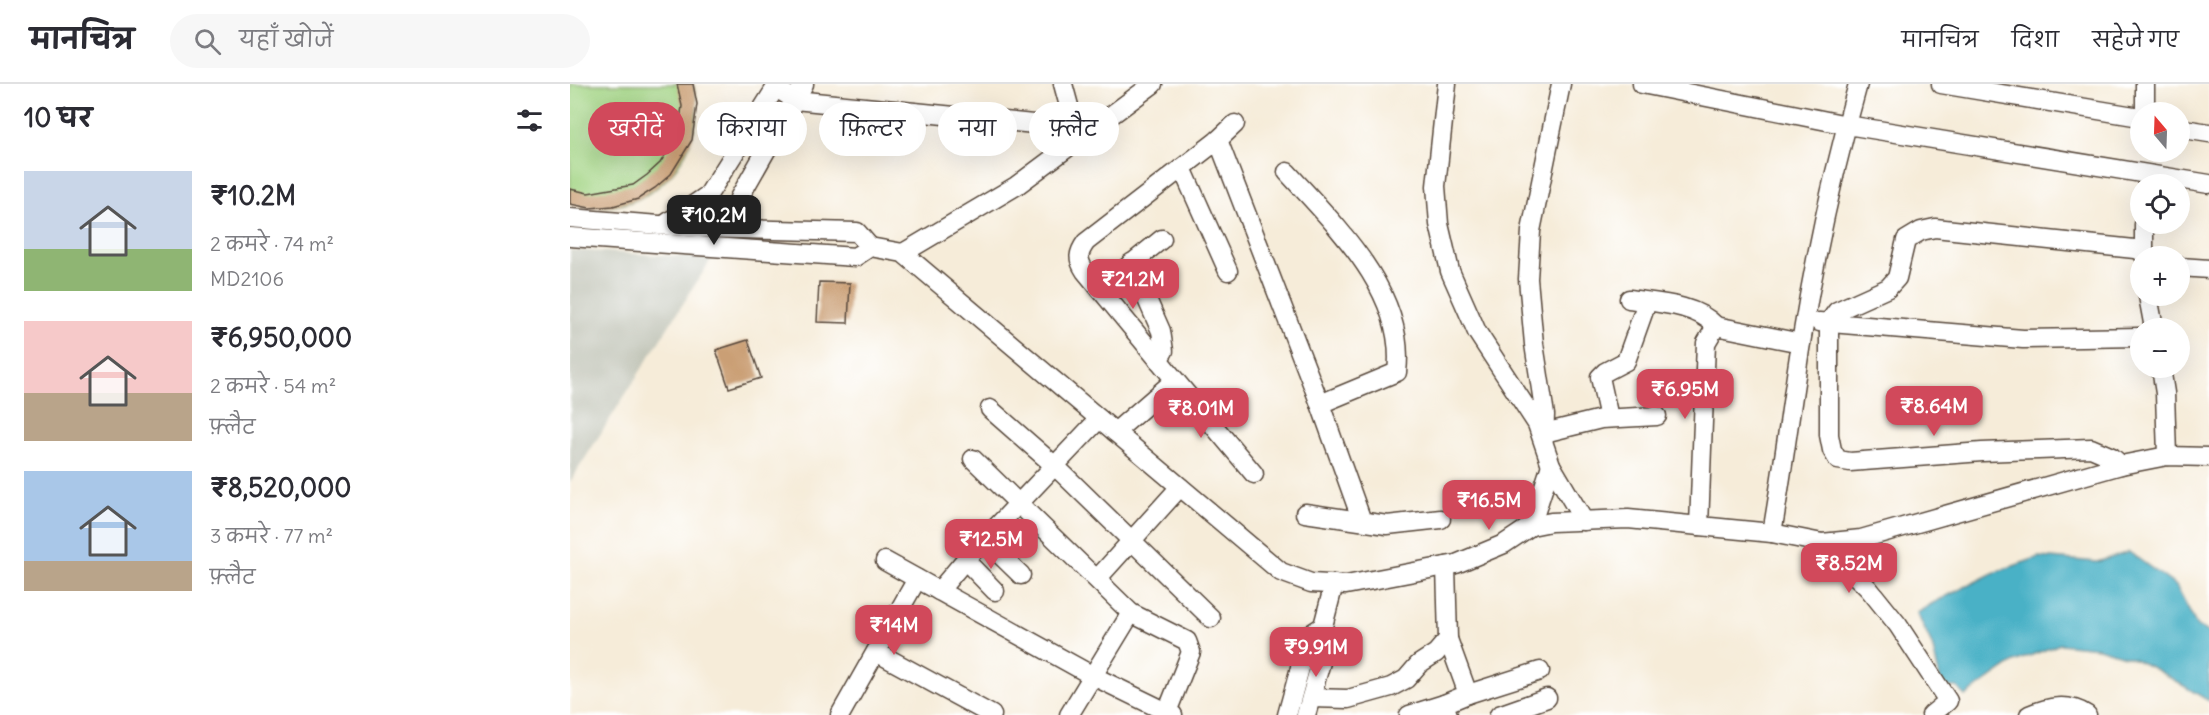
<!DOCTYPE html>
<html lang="hi">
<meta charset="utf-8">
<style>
body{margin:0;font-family:Delius,"Playpen Sans Deva",sans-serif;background:#f7f7f7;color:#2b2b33;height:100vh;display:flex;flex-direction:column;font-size:22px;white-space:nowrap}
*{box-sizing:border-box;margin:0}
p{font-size:20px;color:#7c7c81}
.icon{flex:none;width:33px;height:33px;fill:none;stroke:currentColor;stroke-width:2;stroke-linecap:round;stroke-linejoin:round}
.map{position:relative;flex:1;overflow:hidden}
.drawer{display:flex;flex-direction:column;background:#fff;width:570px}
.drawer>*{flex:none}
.top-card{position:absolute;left:18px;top:18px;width:570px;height:54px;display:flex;gap:12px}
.needle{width:39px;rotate:341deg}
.tools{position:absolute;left:1560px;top:18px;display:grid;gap:12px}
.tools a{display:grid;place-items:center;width:60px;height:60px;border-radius:50%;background:#fff;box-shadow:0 6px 24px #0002;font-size:30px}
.price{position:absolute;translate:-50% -51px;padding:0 14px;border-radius:12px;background:#d1495b;color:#fff;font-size:20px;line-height:39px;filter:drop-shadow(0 2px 3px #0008)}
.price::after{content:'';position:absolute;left:50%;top:36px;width:18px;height:14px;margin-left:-9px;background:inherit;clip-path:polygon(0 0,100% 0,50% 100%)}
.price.on{background:#222;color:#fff}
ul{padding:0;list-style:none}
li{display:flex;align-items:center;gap:18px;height:150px;padding:0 24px}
li span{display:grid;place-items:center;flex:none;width:168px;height:120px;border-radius:0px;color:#555}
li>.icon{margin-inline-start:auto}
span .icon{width:72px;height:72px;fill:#fffc;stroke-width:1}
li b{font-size:26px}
h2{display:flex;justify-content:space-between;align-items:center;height:72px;padding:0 24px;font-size:26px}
.pill{padding:0 21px;border-radius:27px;background:#fff;box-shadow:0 6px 24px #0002;font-size:21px;line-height:54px}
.pill.on{background:#d1495b;color:#fff}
header{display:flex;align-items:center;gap:36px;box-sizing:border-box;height:84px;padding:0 30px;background:#fff;border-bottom:2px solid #e1e1e2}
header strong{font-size:28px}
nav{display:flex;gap:33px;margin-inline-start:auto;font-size:21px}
.search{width:420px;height:54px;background:#f7f7f7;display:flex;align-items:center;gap:15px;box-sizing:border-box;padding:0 21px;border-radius:33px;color:#7c7c81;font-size:22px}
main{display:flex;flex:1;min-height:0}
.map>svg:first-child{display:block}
</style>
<header>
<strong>मानचित्र</strong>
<div class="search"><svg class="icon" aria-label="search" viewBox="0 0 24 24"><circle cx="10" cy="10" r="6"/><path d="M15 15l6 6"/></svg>यहाँ खोजें</div>
<nav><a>मानचित्र</a><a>दिशा</a><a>सहेजे गए</a></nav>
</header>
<main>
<section class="drawer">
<h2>10 घर<svg class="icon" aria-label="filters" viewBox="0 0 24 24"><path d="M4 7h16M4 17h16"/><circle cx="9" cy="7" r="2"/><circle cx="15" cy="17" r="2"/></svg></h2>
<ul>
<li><span style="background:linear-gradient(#c9d6e8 65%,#8fb573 0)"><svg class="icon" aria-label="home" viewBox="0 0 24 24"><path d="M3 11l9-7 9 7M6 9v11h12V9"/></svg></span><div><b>₹10.2M</b><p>2 कमरे · 74 m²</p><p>MD2106</p></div></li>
<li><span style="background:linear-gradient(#f6c9c9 60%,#b9a48a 0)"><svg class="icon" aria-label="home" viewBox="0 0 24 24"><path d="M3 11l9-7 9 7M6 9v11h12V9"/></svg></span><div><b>₹6,950,000</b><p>2 कमरे · 54 m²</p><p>फ़्लैट</p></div></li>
<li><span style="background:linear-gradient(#a9c7e8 75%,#b9a48a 0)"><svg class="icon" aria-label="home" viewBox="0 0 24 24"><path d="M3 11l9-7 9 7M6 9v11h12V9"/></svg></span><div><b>₹8,520,000</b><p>3 कमरे · 77 m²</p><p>फ़्लैट</p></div></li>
</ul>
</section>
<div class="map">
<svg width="1639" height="631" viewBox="0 0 1639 631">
<rect width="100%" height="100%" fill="#fff"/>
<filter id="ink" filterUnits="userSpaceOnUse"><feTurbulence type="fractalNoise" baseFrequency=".0167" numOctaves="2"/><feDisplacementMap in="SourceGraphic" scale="12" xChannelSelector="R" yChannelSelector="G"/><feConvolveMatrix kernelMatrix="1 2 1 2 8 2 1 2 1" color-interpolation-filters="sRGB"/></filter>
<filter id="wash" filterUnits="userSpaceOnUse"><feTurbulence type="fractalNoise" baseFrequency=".008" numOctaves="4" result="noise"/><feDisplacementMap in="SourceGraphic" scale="24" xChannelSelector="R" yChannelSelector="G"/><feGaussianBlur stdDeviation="1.35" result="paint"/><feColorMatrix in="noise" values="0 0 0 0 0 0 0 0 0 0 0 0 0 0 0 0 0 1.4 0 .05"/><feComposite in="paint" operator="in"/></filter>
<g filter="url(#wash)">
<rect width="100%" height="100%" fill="#f6ecd9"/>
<!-- industrial -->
<polygon fill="#c3c6b9" points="0,166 142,174 0,398"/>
<!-- green -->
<path fill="#a2d483" stroke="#6e7f50" stroke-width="1.5" d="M 0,0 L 123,0 C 137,44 110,96 68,115 C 47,125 21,125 0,120 Z"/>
<!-- water -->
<polygon fill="#48b1c6" stroke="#426e72" stroke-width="1.5" points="1559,468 1606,502 1627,542 1639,549 1639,617 1587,586 1564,575 1529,564 1490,560 1444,578 1395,612 1387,603 1372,603 1362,561 1347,529 1363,519 1423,489 1469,473 1527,478"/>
<g id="blocks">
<!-- building -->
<g fill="#ca9f74">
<polygon points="107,0 123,0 127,20 122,56 101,90 85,104 68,115 43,122 20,124 0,120 0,105 18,109 63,101 77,91 90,79 108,51 112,22"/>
<polygon points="249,198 280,199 278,239 247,238"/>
<polygon points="178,256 191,294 159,304 146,266"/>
</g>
</g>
</g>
<g filter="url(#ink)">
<use href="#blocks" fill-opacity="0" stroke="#57473a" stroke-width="1.5"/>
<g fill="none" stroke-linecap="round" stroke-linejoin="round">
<defs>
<g id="minor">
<polyline points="493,0 499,22 498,43"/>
<polyline points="877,0 866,102 869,140 880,187 907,248 967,340 981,381 1014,437"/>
<polyline points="1072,0 1277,41 1639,100"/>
<polyline points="1371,0 1570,33"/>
<polyline points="206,4 225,16 523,46"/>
<polyline points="1575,28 1575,0"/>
<polyline points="1614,45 1639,49"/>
<polyline points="648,56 750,320"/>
<polyline points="612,84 658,187"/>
<path d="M 717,88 C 765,141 837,209 827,288 L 750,320 L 792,437"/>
<polyline points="0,134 127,144 287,148 300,163"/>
<polyline points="1574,140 1574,172"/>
<polyline points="94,141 138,111 208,0"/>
<polyline points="177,145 169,114 234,0"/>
<polyline points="0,153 285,173 300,163 333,169 711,488 741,499 776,501 886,480 934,460 961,442 981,438 1058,435 1202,449 1252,459 1291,455 1551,381 1597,372 1639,373"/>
<polyline points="333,169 446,102 583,0"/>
<polyline points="561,179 591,247 594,267 588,276"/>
<polyline points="1610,183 1639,185"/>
<polyline points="530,205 592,155"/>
<polyline points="1578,212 1584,244"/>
<path d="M 1059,215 C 1087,219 1126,220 1146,242 L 1231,259"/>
<polyline points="1249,238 1453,255 1570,253"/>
<polyline points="1591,284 1595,309 1597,372"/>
<polyline points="605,296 684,390"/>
<polyline points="420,325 485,382 641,534"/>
<polyline points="1039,334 1030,293 1035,288 1056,277 1077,218"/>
<path d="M 545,348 L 605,296 L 515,187 C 507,175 508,169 516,158 L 648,56 L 665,40"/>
<polyline points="974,349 1031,335 1087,332"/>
<polyline points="974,354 975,331 964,260 958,195 961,147 991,0"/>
<polyline points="403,375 561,529 617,557 621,568 597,628"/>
<polyline points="1551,381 1542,373 1521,364 1412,368 1280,378 1268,376 1262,366 1259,351 1259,238 1267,227 1318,204 1327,194 1336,156 1351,147 1365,144 1574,166"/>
<polyline points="735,429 817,441 871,435"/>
<polyline points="961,442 981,381"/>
<polyline points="1129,442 1136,259 1146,242"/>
<path d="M 1202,449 C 1213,386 1221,322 1231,259 C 1245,172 1264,85 1288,0"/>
<polyline points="415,456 451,491"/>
<polyline points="1252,459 1299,505 1328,541 1378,617 1361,631"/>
<polyline points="395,476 425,507"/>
<polyline points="315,477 523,592 603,631"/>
<polyline points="527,495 610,403"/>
<polyline points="369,507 395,476 529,335"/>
<polyline points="306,568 422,631"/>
<polyline points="898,610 970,587"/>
<polyline points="741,614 778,615 821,603 836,595 849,580 866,569 878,555 876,482"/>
<polyline points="270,631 347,495"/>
<polyline points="499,631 561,529"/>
<polyline points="717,631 739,551 753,542"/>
<polyline points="736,631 757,557 753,542 764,500"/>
<polyline points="839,631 874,620"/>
<polyline points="878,631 874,620 898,610 878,555"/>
<polyline points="929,631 977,614"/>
<path d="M 1459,631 C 1478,623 1498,618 1517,631"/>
</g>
</defs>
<!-- minor casing -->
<use href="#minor" stroke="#57473a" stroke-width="21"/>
<!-- minor -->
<use href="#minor" stroke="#fff" stroke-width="18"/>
</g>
</g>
</svg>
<div class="tools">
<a><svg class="needle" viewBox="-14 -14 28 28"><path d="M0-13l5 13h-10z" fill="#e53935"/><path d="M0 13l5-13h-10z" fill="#7c7c81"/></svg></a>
<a><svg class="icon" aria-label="locate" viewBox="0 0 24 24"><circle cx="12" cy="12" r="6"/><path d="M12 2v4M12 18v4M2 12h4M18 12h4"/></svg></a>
<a>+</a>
<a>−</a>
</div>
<b class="price on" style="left:144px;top:162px">₹10.2M</b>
<b class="price" style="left:563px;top:226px">₹21.2M</b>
<b class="price" style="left:1115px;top:336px">₹6.95M</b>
<b class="price" style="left:1364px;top:353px">₹8.64M</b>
<b class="price" style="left:631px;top:355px">₹8.01M</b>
<b class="price" style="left:919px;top:447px">₹16.5M</b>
<b class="price" style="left:421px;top:486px">₹12.5M</b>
<b class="price" style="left:1279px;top:510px">₹8.52M</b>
<b class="price" style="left:324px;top:572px">₹14M</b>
<b class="price" style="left:746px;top:594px">₹9.91M</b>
<div class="top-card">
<a class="pill on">खरीदें</a>
<a class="pill">किराया</a>
<a class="pill">फ़िल्टर</a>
<a class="pill">नया</a>
<a class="pill">फ़्लैट</a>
</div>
</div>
</main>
